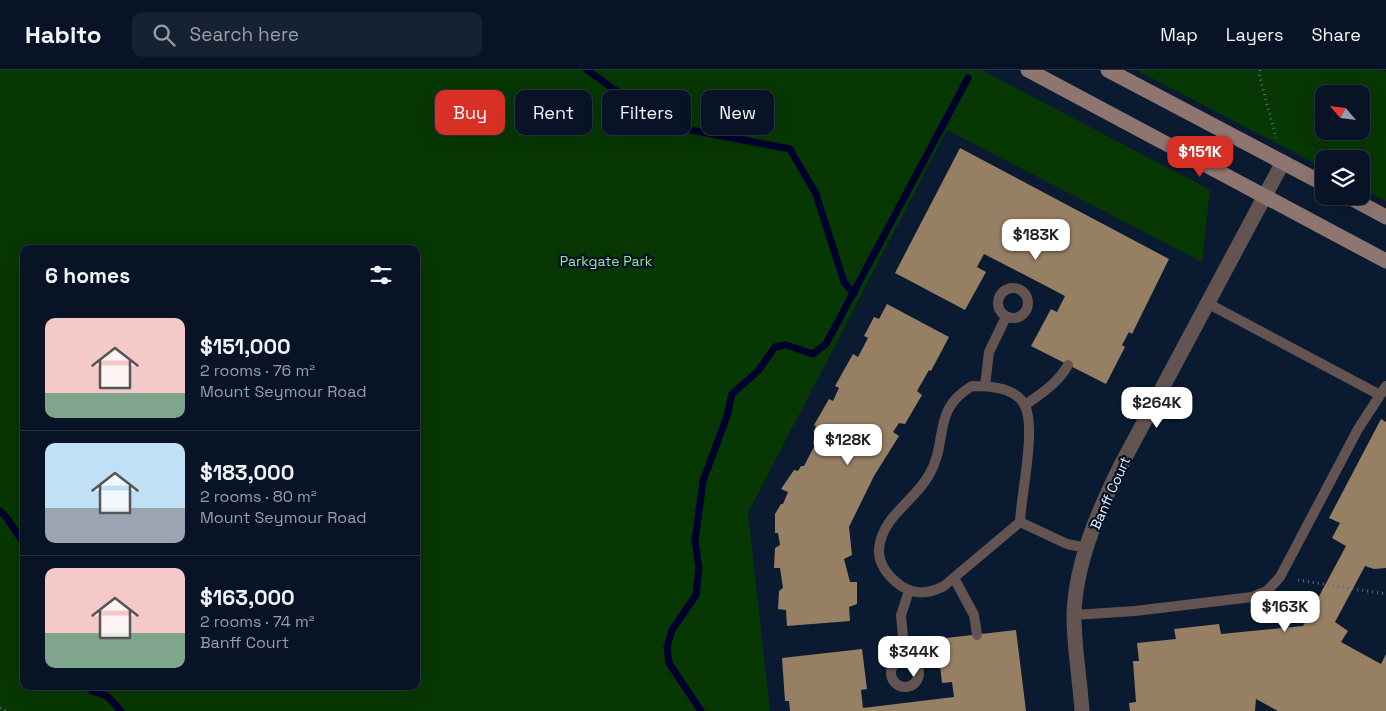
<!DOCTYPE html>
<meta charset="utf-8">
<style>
body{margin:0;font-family:"Space Grotesk",sans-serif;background:#162132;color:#f1f3f6;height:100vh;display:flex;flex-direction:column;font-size:19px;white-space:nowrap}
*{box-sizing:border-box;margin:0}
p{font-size:16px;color:#989ea7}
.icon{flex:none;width:28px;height:28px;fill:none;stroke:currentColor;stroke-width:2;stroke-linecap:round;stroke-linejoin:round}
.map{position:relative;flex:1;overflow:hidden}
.panel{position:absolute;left:20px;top:175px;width:400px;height:445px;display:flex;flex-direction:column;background:#081425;border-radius:10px;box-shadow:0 5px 20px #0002,0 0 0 1px #293342}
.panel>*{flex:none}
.top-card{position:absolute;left:435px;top:20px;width:475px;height:45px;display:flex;gap:10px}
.needle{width:32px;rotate:298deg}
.tools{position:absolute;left:1315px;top:15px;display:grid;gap:10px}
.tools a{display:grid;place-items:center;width:55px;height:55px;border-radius:10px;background:#081425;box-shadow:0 5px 20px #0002,0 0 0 1px #293342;font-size:25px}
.price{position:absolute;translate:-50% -42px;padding:0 11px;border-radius:10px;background:#fff;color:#222;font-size:16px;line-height:32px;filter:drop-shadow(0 1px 2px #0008)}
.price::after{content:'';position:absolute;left:50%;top:30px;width:15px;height:11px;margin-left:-8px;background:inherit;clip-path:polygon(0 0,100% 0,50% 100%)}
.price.on{background:#d93025;color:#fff}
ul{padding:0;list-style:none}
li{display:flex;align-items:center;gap:15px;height:125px;padding:0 25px}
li+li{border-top:1px solid #293342}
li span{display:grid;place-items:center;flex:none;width:140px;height:100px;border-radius:10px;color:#555}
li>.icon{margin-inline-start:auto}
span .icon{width:60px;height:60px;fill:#fffc;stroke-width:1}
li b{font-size:21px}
h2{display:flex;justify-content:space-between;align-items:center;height:60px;padding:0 25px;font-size:21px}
.chip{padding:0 18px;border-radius:10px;background:#081425;box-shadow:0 5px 20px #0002,0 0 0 1px #293342;font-size:18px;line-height:45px}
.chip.on{background:#d93025;color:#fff}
header{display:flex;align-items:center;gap:30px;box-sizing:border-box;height:70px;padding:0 25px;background:#081425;border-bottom:1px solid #293342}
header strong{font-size:24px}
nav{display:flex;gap:28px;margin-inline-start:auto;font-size:18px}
.search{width:350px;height:45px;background:#162132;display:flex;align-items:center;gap:12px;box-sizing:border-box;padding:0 18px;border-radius:10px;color:#989ea7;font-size:19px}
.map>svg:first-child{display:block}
</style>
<header>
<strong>Habito</strong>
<div class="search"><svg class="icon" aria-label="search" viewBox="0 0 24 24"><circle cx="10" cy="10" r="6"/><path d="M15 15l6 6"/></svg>Search here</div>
<nav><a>Map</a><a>Layers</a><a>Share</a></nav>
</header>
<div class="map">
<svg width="1386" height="641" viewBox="0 0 1386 641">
<rect width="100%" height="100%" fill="#0a1b31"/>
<!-- green -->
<g fill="#073703" fill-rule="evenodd">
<path d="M 0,0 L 982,0 L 1210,120 L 1202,192 L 947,60 L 748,443 L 770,641 L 0,641 ZM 24,179 L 416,179 L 416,616 L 24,616 Z"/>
<path d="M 1136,0 L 1381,0 L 1386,2 L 1386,131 L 1361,118 L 1361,89 L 1324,89 L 1324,98 ZM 1324,24 L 1361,24 L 1361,61 L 1324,61 Z"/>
</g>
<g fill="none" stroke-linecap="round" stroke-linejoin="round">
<!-- stream -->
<g stroke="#00002e" stroke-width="7">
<polyline points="587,0 615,20 691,60 790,79 816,124 844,212 854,224"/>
<polyline points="0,441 7,448 24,474"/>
<polyline points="88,616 92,621 107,626 121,641"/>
<polyline points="701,641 669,593 667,577 672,560 696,525 699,498 695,471 703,411 727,346 732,324 758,301 775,277 786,275 813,284 826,274 968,8"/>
</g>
</g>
<!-- building -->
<g fill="#967f63">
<polygon points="960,78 1169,189 1132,264 1129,262 1122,275 1125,277 1106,314 1031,276 1051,239 1057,242 1065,226 1021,203 984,184 977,197 986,202 965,240 895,203"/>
<polygon points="887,234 949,267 931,301 929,300 917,321 922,325 905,354 899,353 893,362 899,366 874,406 849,457 852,485 844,489 850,512 857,512 857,534 849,537 850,551 787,556 786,540 778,539 779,521 783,518 780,498 774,498 775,478 780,475 778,463 775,463 775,444 781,434 783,434 788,422 781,419 794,400 798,401 801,396 804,396 815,375 813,373 816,364 813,362 816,356 814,355 829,329 833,331 839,318 835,316 853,284 858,287 868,268 864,266 874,247 879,249"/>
<polygon points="1381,349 1386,352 1386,498 1374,499 1365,496 1335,552 1348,561 1341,572 1381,594 1386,584 1386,641 1278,641 1256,629 1255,641 1130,641 1129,633 1136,632 1133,591 1139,591 1137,573 1176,569 1174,559 1219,554 1221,564 1303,556 1346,476 1332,468 1340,453 1329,448"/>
<polygon points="1016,560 1026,641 790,641 789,631 785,631 782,588 862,579 867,619 861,620 863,638 954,627 952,612 942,613 937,569"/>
</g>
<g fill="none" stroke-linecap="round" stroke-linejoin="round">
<!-- path -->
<g stroke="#616e80" stroke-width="3" stroke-dasharray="1 4" stroke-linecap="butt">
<polyline points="1260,0 1259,4 1276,68"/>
<polyline points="1298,510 1386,524"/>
<polyline points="0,638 6,641"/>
</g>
<!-- lane -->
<g stroke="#645451" stroke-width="10">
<circle cx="1013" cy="233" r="15"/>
<polyline points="1209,234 1380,325"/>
<path d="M 972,316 C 989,316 1014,317 1024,334 C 1037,355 1021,425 1020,452 L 944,516 C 929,524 916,525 901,516 C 889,507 878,495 879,479 C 882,446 914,432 929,405 C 949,371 931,340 972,316 Z"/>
<polyline points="985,316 989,282 1006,247"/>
<path d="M 1025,335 C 1042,323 1058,313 1068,295"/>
<polyline points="1020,452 1067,474 1087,478"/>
<polyline points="954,508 974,545 977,565"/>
<polyline points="1074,545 1135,541 1252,527 1267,521 1280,507 1358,359 1386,316"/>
<circle cx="905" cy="603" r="14"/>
<polyline points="905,589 901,545 909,521"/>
</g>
<!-- street -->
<path stroke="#645451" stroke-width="15" d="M 1082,641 C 1080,610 1074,577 1074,546 C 1075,494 1098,442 1120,397 L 1283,92"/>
<!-- secondary -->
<g stroke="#8f7570" stroke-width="15">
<polyline points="1028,0 1386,191"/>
<polyline points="1108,0 1324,114"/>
<polyline points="1347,126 1386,147"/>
</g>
</g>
<g text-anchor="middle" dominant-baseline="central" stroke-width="4.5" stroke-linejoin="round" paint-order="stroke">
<!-- park labels -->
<g font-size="14" fill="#9ee494" stroke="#031227">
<text x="606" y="191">Parkgate Park</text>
</g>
<!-- street labels -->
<g font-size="14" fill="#edf4fe" stroke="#031227">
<text transform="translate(1110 423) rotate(-66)">Banff Court</text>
</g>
</g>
</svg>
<div class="tools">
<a><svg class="needle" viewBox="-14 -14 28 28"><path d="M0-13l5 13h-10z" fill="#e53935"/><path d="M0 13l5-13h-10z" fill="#989ea7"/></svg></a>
<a><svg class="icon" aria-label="layers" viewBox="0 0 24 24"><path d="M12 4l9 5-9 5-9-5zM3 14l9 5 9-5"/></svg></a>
</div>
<b class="price on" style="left:1200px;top:108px">$151K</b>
<b class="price" style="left:1036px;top:191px">$183K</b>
<b class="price" style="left:1157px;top:359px">$264K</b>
<b class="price" style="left:848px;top:396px">$128K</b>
<b class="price" style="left:1285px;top:563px">$163K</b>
<b class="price" style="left:914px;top:608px">$344K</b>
<div class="top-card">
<a class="chip on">Buy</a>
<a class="chip">Rent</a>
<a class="chip">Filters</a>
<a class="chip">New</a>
</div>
<section class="panel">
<h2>6 homes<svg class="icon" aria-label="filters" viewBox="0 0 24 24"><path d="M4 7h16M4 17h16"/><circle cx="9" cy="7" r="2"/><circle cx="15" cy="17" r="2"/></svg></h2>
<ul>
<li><span style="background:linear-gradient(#f6c9c9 75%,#7fa58c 0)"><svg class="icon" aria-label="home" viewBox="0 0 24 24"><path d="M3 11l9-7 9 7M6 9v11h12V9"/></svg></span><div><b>$151,000</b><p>2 rooms · 76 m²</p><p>Mount Seymour Road</p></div></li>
<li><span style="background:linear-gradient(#bfe0f5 65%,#9aa5b1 0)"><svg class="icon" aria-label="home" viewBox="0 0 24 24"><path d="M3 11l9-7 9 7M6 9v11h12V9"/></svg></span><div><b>$183,000</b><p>2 rooms · 80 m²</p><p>Mount Seymour Road</p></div></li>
<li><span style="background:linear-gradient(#f6c9c9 65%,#7fa58c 0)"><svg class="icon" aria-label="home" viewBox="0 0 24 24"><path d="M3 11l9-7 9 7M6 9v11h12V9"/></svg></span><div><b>$163,000</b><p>2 rooms · 74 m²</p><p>Banff Court</p></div></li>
</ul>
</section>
</div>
